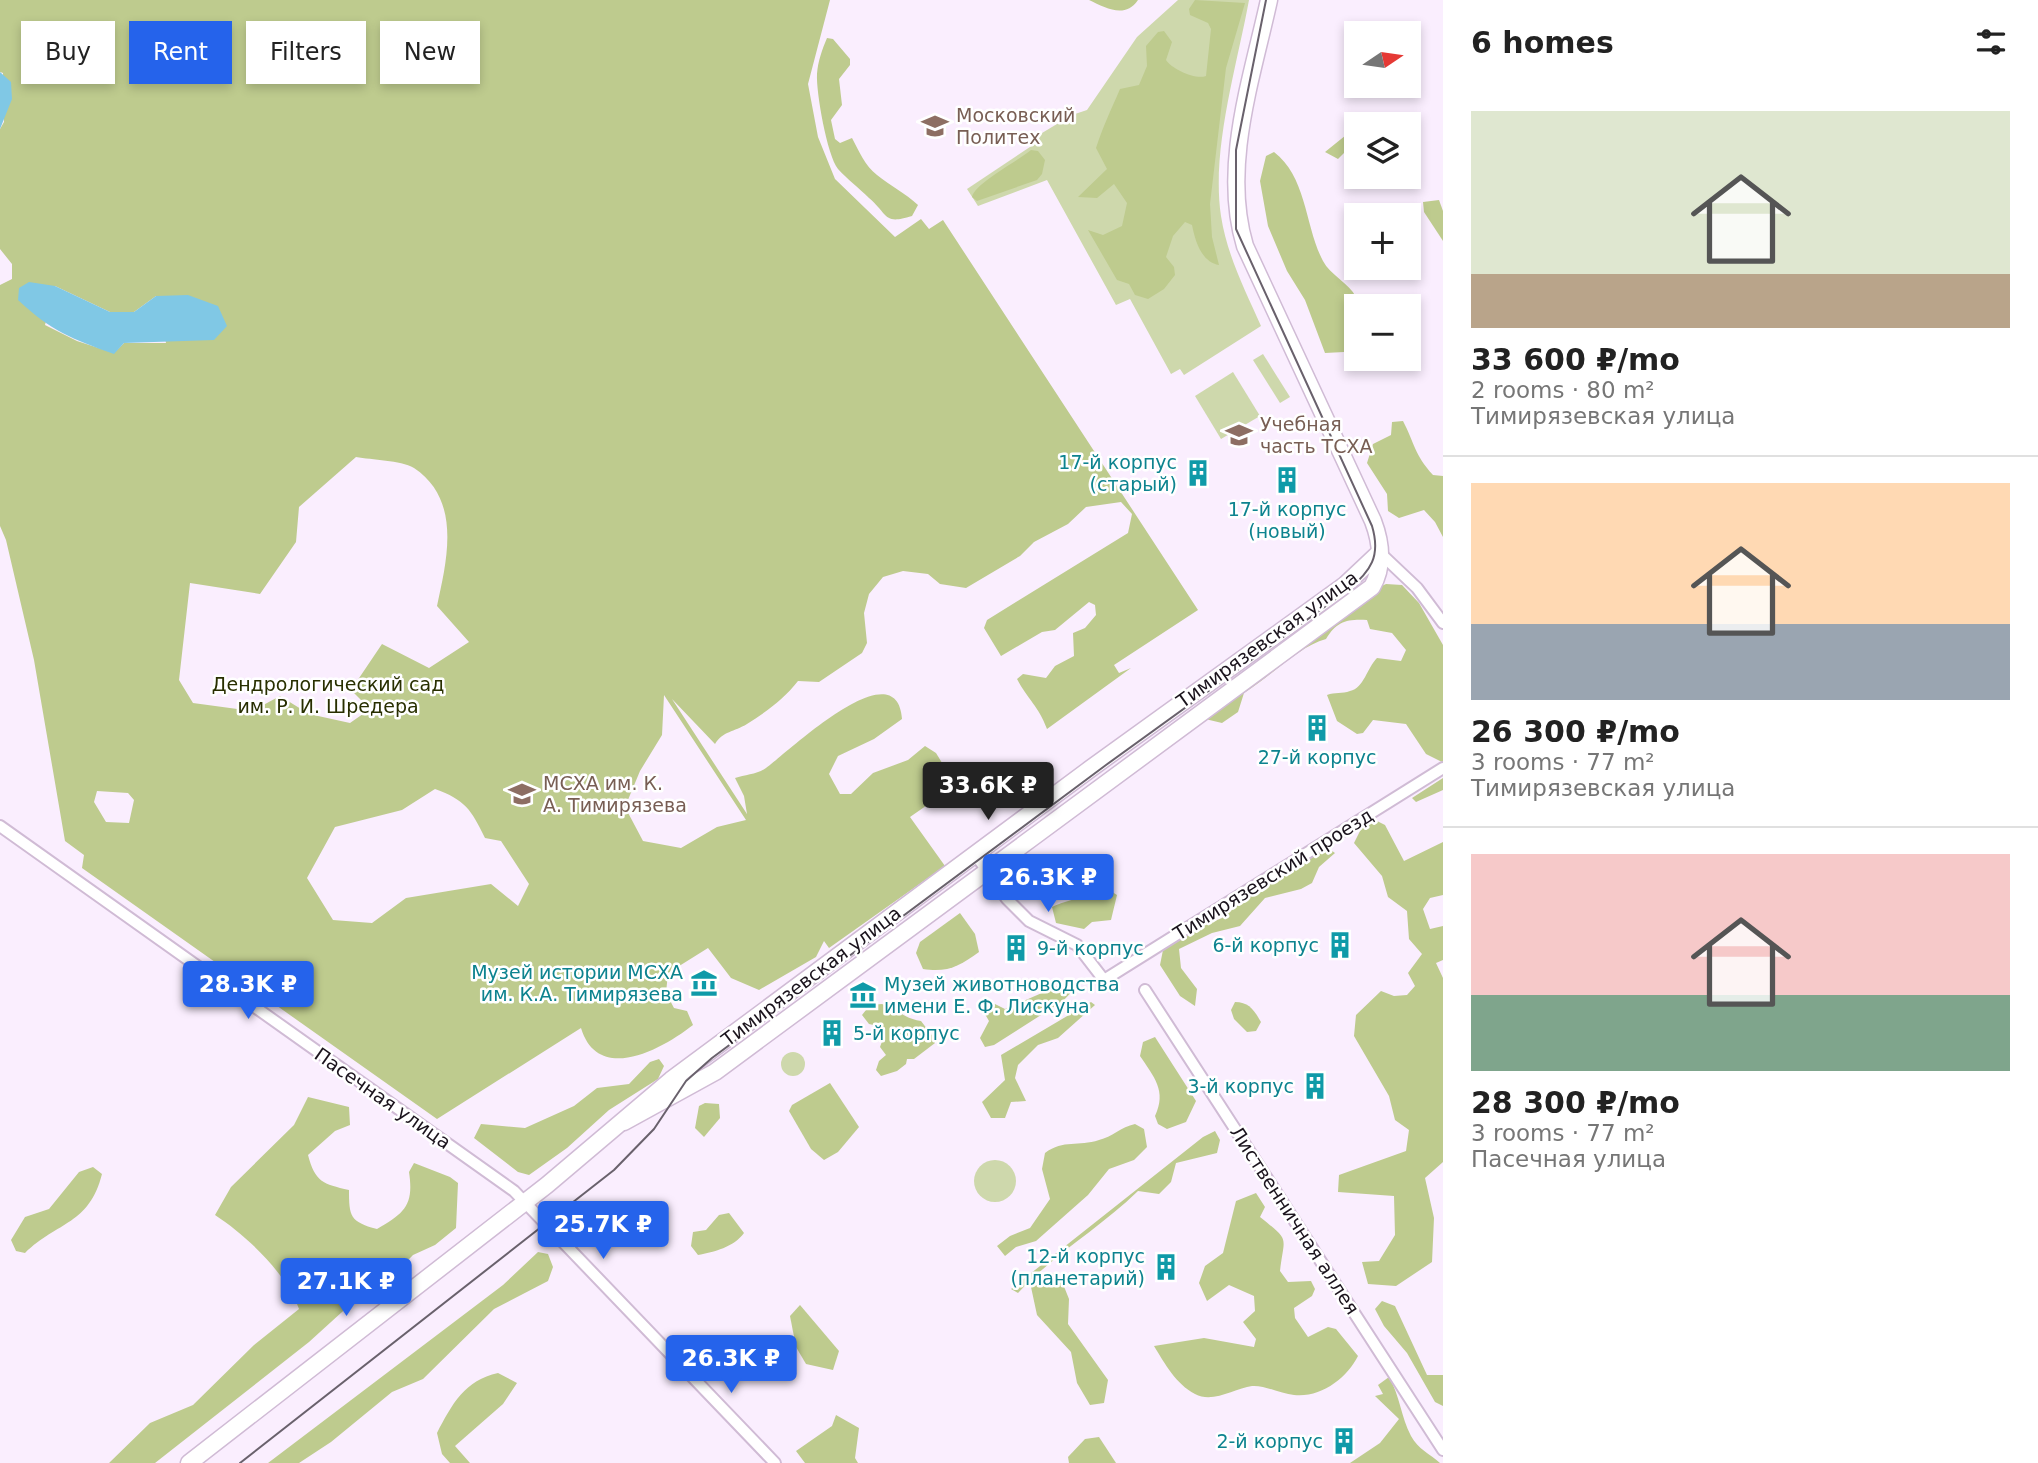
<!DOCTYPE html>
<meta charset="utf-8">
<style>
body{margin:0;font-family:"DejaVu Sans",sans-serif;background:#f6f6f6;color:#222;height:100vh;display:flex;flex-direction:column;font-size:26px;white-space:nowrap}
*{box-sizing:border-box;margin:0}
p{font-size:23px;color:#767676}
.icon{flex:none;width:38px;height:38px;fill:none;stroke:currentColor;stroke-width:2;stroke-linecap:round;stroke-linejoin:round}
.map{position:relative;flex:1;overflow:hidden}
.drawer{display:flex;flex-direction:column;background:#fff;width:595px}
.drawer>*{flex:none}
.banner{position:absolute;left:21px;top:21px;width:665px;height:63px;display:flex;gap:14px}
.needle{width:46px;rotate:77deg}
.tools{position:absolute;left:1344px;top:21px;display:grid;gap:14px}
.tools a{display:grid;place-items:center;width:77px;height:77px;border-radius:0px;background:#fff;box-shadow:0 4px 10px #0003;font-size:35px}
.price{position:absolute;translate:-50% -60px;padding:0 16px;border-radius:7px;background:#2563eb;color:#fff;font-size:23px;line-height:46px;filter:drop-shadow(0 2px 4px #0008)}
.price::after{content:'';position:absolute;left:50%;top:42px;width:21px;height:16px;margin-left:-10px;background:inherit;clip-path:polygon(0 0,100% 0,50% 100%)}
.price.active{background:#222;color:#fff}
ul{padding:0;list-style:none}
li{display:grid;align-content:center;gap:14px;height:371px;padding:0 28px}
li+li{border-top:2px solid #e0e0e0}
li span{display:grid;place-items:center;height:217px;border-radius:0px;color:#555}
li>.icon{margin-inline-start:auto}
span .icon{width:126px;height:126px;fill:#fffc;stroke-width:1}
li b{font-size:30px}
h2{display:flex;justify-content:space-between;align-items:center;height:84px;padding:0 28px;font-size:30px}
.pill{padding:0 24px;border-radius:0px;background:#fff;box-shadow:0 4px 10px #0003;font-size:24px;line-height:63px}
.pill.active{background:#2563eb;color:#fff}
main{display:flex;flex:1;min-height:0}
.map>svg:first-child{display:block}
</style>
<main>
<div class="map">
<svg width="1443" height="1463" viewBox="0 0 1443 1463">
<rect width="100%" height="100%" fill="#faeefe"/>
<!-- green -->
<g fill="#ced8ac">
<path d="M 1178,0 L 1249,0 C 1237,66 1211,150 1221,216 C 1227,255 1245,290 1261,326 L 1184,375 L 1180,369 L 1171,374 L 1130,299 L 1116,305 L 1047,180 L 978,206 L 967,189 L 1036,143 L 1037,136 L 1072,115 L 1087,110 L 1137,37 Z"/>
<polygon points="1263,354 1290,397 1280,403 1253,360"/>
<polygon points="1233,372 1260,416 1221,439 1195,396"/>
<circle cx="793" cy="1064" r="12"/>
<circle cx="995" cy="1181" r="21"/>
</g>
<!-- forest -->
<g fill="#becb8e" fill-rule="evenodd">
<path d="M 0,0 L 830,0 L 808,84 L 818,137 L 835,179 L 895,237 L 921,219 L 929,229 L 943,220 L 1198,610 L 1114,665 L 1119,673 L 1131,668 L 1047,729 C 1038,705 1028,700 1017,679 L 1023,674 L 1046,678 L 1055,666 L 1074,656 L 1073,633 L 1085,628 L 1096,615 L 1095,605 L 1089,602 L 1055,630 L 1042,632 L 1001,656 L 984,628 L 987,620 L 1128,533 L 1132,514 L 1121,502 L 1086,507 L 1068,524 L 1034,542 L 1020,556 L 966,588 L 940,584 L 928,574 L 903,571 L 883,577 L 869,594 L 864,613 L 867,643 L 862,653 L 819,682 L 798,681 C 784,699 766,712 747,724 C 734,732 723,731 715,744 L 672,699 L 747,814 L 744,796 L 735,778 C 745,775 758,774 766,768 C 787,753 897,647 902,719 L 874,739 L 838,756 L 829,774 L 840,794 L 851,794 L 873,773 L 908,760 L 925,746 L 936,753 L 947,771 L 943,781 L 950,784 L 941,790 L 943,794 L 910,817 L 945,866 L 829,948 L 824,941 L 816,957 L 759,990 L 731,978 L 708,948 L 668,973 L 666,993 L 674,1008 L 687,1011 L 693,1025 C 661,1050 598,1084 581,1028 L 437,1119 L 82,868 L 84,855 L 65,841 L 34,660 L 6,540 L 0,526 L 0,285 L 12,279 L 12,264 L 0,249 L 0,129 L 4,122 L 3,73 L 0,72 ZM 55,286 L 110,312 L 134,312 L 156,296 L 166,343 L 124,343 L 114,353 L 77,341 L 45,325 ZM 356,457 C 372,460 400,460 414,468 C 462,500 447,560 437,606 L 469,642 L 429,668 L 382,644 L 351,690 L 370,709 L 350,723 L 309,714 L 280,696 L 252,711 L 193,703 L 179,680 L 190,583 L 260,594 L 296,542 L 299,507 ZM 664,695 L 746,820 L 717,827 L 681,848 L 643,841 L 625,807 L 640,771 L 662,735 ZM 435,789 C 465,800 471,809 485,838 L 501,841 L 529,884 L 518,906 L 491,884 L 406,898 L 372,923 L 333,920 L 307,878 L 335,827 L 402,810 ZM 97,791 L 128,793 L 134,800 L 129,823 L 106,822 L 94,802 Z"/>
<path d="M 1089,0 L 1138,0 C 1125,19 1106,8 1089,0 Z"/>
<path d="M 1195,0 L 1245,3 L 1226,68 L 1210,204 L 1212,237 L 1219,265 C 1201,262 1195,240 1192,225 L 1185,222 L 1173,236 L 1166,257 L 1174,267 L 1175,275 L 1164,289 L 1148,299 L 1135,295 L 1129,284 L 1117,280 L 1088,230 L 1103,235 L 1122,226 L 1127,203 L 1114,184 L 1097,198 L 1078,197 L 1107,169 L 1096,148 C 1103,126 1111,110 1120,89 L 1139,85 L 1147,66 L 1146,46 L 1158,32 L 1164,31 L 1172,42 L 1166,60 C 1172,69 1195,80 1206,76 L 1211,29 L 1208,23 L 1190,15 L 1189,9 Z"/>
<path d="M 827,38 L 833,39 L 850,59 L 850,65 L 839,79 L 842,105 L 831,120 L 835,139 L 840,143 L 852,138 C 859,151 865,166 877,175 C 891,186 905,193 918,205 L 912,216 C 883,225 889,215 869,198 C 859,188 847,179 838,169 C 827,155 816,92 817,74 C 818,61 822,50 827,38 Z"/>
<polygon points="1356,127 1356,150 1346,151 1338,159 1325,152"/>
<path d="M 1031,150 L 1038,151 L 1045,160 L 1042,174 L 1037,180 L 977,201 L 972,197 C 975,183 1018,161 1031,150 Z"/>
<path d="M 1274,152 C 1307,177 1305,227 1323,261 C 1330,275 1349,283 1356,297 C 1360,308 1356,331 1356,345 L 1344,352 L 1325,353 L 1305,300 L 1287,271 L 1268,226 L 1260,181 L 1266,156 Z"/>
<polygon points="1439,200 1443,211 1443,241 1424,212 1423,202"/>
<path d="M 1403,421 C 1415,444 1414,454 1433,475 L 1443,476 L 1443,537 L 1435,522 L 1424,510 L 1399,518 L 1388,511 L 1387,494 L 1367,463 L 1373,444 L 1391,435 L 1392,422 Z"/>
<path d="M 1386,584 L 1402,585 L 1419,603 L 1443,645 L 1443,790 L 1416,802 L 1412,798 L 1443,778 L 1442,762 L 1426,754 L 1406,724 L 1373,720 L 1363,733 L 1357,734 L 1337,721 L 1327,695 C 1335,692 1342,694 1350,691 C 1364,688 1367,668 1377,658 L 1401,661 L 1406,650 L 1392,633 L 1370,629 L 1367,620 C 1347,619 1337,621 1326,639 C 1299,646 1269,678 1244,693 L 1238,712 L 1222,723 L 1201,718 L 1371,591 Z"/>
<polygon points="1377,821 1385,825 1404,861 1443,842 1443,895 1430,898 1423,909 1430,929 1443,926 1443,960 1436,963 1443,978 1443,1162 1425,1178 1434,1218 1432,1262 1396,1286 1368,1284 1362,1262 1379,1261 1395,1235 1394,1196 1338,1192 1339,1175 1406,1151 1409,1130 1395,1120 1389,1096 1354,1036 1356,1015 1381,991 1394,996 1407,995 1415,986 1408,973 1422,954 1409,939 1407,911 1388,897 1382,876 1354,843 1362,827"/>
<polygon points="1328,848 1335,853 1319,867 1312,883 1301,889 1265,898 1240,926 1212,933 1179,949 1181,968 1197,989 1195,1006 1180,996 1160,965 1163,950 1186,933 1222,918 1264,884"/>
<path d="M 1101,885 L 1117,895 L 1111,920 L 1092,922 L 1084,929 L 1056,923 L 1052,907 C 1069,899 1088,898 1101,885 Z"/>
<path d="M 960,913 L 975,934 L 979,952 C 960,966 947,973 923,969 L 916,953 L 920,942 Z"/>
<polygon points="1067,982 1080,983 1063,1001 994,1045 985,1047 980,1038 989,1021 982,1009 991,1002 1005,1009"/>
<polygon points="1091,1002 1095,1005 1058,1038 1038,1045 1018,1065 1015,1078 1026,1101 1011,1102 1005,1118 991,1118 982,1102 1005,1080 1001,1055"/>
<path d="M 1235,1002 C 1249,1002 1254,1010 1261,1022 L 1256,1031 L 1247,1032 L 1234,1019 L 1231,1010 Z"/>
<path d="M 882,1004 C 897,1010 906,1019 921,1021 L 934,1038 L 935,1043 L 914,1059 L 907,1059 L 906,1064 L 897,1071 L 881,1076 L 876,1070 L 879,1061 L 886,1055 L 880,1047 L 884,1036 L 882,1027 L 869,1024 L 862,1015 L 870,1005 Z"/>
<path d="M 1155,1037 L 1196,1101 L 1186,1122 L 1167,1129 L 1158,1124 L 1155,1116 C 1167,1091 1154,1077 1140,1056 L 1143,1042 Z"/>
<polygon points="659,1059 664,1066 658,1079 609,1110 567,1148 529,1175 518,1172 474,1138 481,1124 525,1128 574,1106 597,1088 629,1084 650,1062"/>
<polygon points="830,1083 859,1127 838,1152 824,1160 811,1149 789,1111 792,1105"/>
<path d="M 308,1097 L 349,1107 L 350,1125 L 335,1131 L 308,1155 C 315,1182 323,1184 349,1190 C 349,1216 350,1222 377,1229 C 405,1213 414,1205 409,1172 L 414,1163 L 450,1177 L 458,1183 L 456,1228 L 435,1245 L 413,1255 L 389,1280 L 353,1302 L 309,1342 L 155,1463 L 109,1463 L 150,1423 L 193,1405 L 254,1345 L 299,1309 C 286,1273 247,1236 215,1215 L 231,1187 L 294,1125 Z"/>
<polygon points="705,1103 719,1104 720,1118 704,1137 695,1128 699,1106"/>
<path d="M 1135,1124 L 1144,1129 L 1147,1147 L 1134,1160 L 1109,1169 L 1088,1195 L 1036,1241 L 1016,1247 L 1005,1256 L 997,1246 L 1010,1236 L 1030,1228 L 1050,1199 L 1042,1169 L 1045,1153 C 1064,1139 1078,1147 1099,1140 C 1112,1137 1121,1127 1135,1124 Z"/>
<path d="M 1215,1131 L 1220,1140 L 1217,1153 L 1176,1163 L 1171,1182 L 1159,1194 L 1138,1191 C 1100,1228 1054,1254 1018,1293 L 1011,1289 L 1203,1137 Z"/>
<path d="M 93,1167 L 102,1174 C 89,1225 58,1221 25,1253 L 16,1251 L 11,1240 L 25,1217 L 49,1209 L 79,1172 Z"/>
<path d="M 1256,1193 L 1265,1207 L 1260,1217 C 1291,1242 1284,1235 1280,1271 L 1288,1282 L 1311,1281 L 1315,1289 L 1312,1296 L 1294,1308 L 1295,1318 L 1308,1337 L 1328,1327 L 1336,1329 L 1358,1356 C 1347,1378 1321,1398 1294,1395 C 1281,1394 1265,1385 1252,1386 C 1235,1388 1213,1404 1195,1394 C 1176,1384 1165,1364 1154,1346 L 1204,1338 L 1254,1347 L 1256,1339 L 1243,1322 L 1255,1311 L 1254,1296 L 1229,1285 L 1207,1301 L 1199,1283 L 1205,1266 L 1223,1253 L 1236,1201 Z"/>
<path d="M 729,1213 L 744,1233 C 734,1247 714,1252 698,1255 L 691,1246 L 693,1232 L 706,1230 L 719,1215 Z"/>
<polygon points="538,1252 548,1254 553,1267 548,1281 494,1309 423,1379 392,1392 331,1442 299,1463 268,1463 503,1285"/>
<polygon points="1045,1273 1059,1274 1069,1299 1068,1324 1108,1380 1104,1403 1090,1405 1077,1383 1071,1352 1037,1315 1031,1287"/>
<polygon points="1382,1301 1395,1306 1427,1375 1443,1375 1443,1406 1435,1402 1407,1353 1384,1326 1375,1309"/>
<polygon points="800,1305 839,1351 833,1370 806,1364 796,1347 790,1316"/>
<path d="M 498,1373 L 517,1383 L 503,1404 L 455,1446 L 470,1463 L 450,1463 L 442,1454 L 437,1433 C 452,1404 465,1380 498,1373 Z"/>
<path d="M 1389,1377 C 1400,1396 1401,1417 1411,1436 C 1418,1449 1430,1454 1440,1463 L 1350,1463 L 1380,1443 L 1399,1419 L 1375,1396 L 1383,1394 L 1378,1385 Z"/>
<polygon points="836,1415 859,1428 855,1458 858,1463 805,1463 796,1451 832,1426"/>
<polygon points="1099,1437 1116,1463 1069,1463 1068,1457 1085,1439"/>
</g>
<!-- water -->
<g fill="#80c8e5">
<polygon points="0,72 11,82 12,99 0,129"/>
<path d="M 29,282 L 55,286 L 110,312 L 134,312 L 156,296 L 188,295 L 218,306 L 227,326 L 214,340 L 124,343 L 114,354 C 72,339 51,331 18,300 L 19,288 Z"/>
</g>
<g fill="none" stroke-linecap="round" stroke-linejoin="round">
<defs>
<g id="street">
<polyline points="1380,553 1417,588 1443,623"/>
<polyline points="0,826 514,1191 775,1463"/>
<polyline points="975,854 1007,899 1029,921 1077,945 1104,980 1443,768"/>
<polyline points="1145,990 1443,1450"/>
</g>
<g id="secondary">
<path d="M 624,1122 L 715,1072 L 1372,587 C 1384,566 1381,542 1373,521 L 1245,246 C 1221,167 1252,78 1269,0"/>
<polyline points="189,1463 547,1185 671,1080 1090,769 1345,585 1379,553"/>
</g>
</defs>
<!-- street casing -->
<use href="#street" stroke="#d0bbd5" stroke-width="14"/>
<!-- secondary casing -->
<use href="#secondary" stroke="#d0bbd5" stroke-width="19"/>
<!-- street -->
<use href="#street" stroke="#fff" stroke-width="10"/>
<!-- secondary -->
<use href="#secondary" stroke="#fff" stroke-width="16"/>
<!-- tram -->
<path stroke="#69616c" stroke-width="2" d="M 240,1463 L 614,1170 L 654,1129 L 686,1081 L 712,1058 L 1106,765 L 1348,590 C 1371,571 1381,556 1372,526 L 1236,229 L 1236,150 L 1266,0"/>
</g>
<!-- icons -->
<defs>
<symbol id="university-bare" viewBox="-9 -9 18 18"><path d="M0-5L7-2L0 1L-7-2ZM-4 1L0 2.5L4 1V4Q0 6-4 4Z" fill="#8d6e63" stroke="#fff" stroke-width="2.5" paint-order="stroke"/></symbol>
<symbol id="building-bare" viewBox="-9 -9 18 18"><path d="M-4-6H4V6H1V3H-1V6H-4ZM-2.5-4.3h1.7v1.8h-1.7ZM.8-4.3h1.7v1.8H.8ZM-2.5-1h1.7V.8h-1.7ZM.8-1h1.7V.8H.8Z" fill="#0f9aa8" stroke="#fff" stroke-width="2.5" paint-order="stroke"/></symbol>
<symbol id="museum-bare" viewBox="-9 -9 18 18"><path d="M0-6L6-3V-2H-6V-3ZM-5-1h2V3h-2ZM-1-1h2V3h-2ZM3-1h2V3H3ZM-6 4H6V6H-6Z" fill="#0f9aa8" stroke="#fff" stroke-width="2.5" paint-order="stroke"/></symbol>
</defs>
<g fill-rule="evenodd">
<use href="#university-bare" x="916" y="107" width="38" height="38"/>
<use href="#university-bare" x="1220" y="416" width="38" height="38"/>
<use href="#building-bare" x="1179" y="454" width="38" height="38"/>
<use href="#building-bare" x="1268" y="461" width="38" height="38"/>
<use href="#building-bare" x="1298" y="709" width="38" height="38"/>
<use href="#university-bare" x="503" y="775" width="38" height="38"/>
<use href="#building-bare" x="1321" y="926" width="38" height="38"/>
<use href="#building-bare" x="997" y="929" width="38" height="38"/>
<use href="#museum-bare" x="685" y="964" width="38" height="38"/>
<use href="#museum-bare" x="844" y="976" width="38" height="38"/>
<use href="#building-bare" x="813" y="1014" width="38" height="38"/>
<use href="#building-bare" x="1296" y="1067" width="38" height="38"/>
<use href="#building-bare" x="1147" y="1248" width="38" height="38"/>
<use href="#building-bare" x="1325" y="1422" width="38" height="38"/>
</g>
<g text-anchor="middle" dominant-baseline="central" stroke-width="5" stroke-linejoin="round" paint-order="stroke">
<!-- education labels -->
<g font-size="19" fill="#785e54" stroke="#fff" text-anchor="start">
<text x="956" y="115">Московский<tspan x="956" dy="22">Политех</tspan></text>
<text x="1260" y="424">Учебная<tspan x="1260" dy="22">часть ТСХА</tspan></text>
<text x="543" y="783">МСХА им. К.<tspan x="543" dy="22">А. Тимирязева</tspan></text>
</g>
<!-- culture labels -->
<g font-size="19" fill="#0d838f" stroke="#fff" text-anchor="end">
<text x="1177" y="462">17-й корпус<tspan x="1177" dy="22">(старый)</tspan></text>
<text x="1287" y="509" text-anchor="middle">17-й корпус<tspan x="1287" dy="22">(новый)</tspan></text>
<text x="1317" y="757" text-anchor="middle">27-й корпус</text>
<text x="1319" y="945">6-й корпус</text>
<text x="1037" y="948" text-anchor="start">9-й корпус</text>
<text x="683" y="972">Музей истории МСХА<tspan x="683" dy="22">им. К.А. Тимирязева</tspan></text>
<text x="884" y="984" text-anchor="start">Музей животноводства<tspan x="884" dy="22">имени Е. Ф. Лискуна</tspan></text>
<text x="853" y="1033" text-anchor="start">5-й корпус</text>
<text x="1294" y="1086">3-й корпус</text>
<text x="1145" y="1256">12-й корпус<tspan x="1145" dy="22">(планетарий)</tspan></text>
<text x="1323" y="1441">2-й корпус</text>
</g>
<!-- street labels -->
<g font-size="19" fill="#1a131c" stroke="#fff">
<text transform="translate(1267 639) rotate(-36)">Тимирязевская улица</text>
<text transform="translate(1273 874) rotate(-32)">Тимирязевский проезд</text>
<text transform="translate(811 976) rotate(-37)">Тимирязевская улица</text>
<text transform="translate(383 1098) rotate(35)">Пасечная улица</text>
<text transform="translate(1295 1220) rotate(57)">Лиственничная аллея</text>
</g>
<!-- park labels -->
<g font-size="19" fill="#282f00" stroke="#fff">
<text x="328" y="684">Дендрологический сад<tspan x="328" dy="22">им. Р. И. Шредера</tspan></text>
</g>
</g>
</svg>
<div class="tools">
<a><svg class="needle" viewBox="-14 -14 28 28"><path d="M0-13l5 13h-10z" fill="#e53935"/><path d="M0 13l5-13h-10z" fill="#767676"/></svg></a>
<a><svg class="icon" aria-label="layers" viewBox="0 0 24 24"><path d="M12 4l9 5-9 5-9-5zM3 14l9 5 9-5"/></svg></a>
<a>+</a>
<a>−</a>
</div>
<b class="price active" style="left:988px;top:822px">33.6K ₽</b>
<b class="price" style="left:1048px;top:914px">26.3K ₽</b>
<b class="price" style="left:248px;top:1021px">28.3K ₽</b>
<b class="price" style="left:603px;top:1261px">25.7K ₽</b>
<b class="price" style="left:346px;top:1318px">27.1K ₽</b>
<b class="price" style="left:731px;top:1395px">26.3K ₽</b>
<div class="banner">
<a class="pill">Buy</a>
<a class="pill active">Rent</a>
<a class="pill">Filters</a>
<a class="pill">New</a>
</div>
</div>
<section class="drawer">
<h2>6 homes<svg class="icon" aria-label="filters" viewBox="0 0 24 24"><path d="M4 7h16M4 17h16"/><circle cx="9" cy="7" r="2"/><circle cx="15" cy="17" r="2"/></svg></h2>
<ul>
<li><span style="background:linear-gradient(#dfe7d0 75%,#b9a48a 0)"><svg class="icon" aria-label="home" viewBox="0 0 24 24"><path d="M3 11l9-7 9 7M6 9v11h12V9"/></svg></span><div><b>33 600 ₽/mo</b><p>2 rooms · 80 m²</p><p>Тимирязевская улица</p></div></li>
<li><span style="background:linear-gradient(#ffd9b3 65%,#9aa5b1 0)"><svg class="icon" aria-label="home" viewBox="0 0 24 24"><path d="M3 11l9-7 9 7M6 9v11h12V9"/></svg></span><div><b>26 300 ₽/mo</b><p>3 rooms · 77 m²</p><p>Тимирязевская улица</p></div></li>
<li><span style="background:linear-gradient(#f6c9c9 65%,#7fa58c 0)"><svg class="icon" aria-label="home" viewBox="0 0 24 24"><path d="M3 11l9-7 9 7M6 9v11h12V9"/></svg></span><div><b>28 300 ₽/mo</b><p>3 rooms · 77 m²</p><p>Пасечная улица</p></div></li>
</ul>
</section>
</main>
